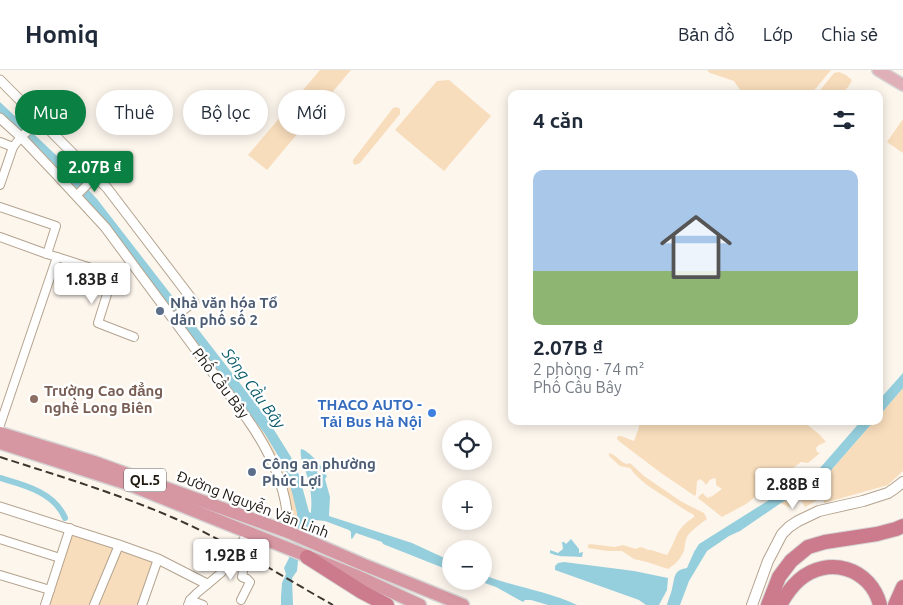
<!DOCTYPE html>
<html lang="vi">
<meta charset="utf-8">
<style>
body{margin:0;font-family:Ubuntu,sans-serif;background:#f2f2f3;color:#1f2937;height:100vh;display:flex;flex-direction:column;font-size:19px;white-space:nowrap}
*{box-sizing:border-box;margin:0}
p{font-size:16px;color:#747a83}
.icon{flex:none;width:28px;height:28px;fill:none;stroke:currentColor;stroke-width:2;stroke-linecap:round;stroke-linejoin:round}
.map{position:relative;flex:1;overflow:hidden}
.panel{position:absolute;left:508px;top:20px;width:375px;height:335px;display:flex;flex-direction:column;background:#fff;border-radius:10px;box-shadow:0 2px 12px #0003}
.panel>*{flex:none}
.top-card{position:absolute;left:15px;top:20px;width:418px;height:45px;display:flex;gap:10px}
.controls{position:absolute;left:442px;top:350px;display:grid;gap:10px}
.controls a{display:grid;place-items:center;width:50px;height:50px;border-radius:50%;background:#fff;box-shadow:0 2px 12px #0003;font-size:25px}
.price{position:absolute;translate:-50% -42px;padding:0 11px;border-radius:5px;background:#fff;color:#222;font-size:16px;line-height:32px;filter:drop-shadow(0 1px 2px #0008)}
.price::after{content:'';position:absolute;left:50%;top:30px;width:15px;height:11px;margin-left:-8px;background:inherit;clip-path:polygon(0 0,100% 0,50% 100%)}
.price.active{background:#0b8043;color:#fff}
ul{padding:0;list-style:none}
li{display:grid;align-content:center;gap:10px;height:265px;padding:0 25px}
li+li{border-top:1px solid #e0e1e3}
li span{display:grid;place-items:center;height:155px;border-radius:10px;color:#555}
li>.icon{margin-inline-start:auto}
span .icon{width:90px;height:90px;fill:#fffc;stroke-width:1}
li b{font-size:21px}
h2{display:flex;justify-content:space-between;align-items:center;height:60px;padding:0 25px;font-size:21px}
.chip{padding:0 18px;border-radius:22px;background:#fff;box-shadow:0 2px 12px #0003;font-size:18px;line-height:45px}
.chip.active{background:#0b8043;color:#fff}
header{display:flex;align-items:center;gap:30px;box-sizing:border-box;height:70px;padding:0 25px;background:#fff;border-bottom:1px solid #e0e1e3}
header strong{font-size:24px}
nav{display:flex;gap:28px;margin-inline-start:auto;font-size:18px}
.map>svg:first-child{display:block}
</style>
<header>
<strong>Homiq</strong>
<nav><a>Bản đồ</a><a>Lớp</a><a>Chia sẻ</a></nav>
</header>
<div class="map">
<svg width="903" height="535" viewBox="0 0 903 535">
<rect width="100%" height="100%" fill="#fdf6ed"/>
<!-- green -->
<g fill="#f8ddbc">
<polygon points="320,0 351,0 267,100 248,85"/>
<polygon points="707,0 831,0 811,24 743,24 734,11 710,3"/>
<path d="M 839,2 L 846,5 L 852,10 C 844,28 834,24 817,24 L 834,3 Z"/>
<polygon points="449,10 491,46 444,101 395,60 437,11"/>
<polygon points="397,37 400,39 400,44 360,93 355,95 353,93 353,90 393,38"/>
<polygon points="903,49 903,83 887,72"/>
<path d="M 27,69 L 31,70 L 74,115 L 101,146 L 265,364 C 281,392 300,424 297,458 L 293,457 C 292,437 288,421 281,403 L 109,160 Z"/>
<polygon points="903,318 903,401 888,415 824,433 823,427 805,437 800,429 788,437 781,433 818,413 826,406 874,351 879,351 879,346"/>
<path d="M 639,351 L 803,351 L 820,365 L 826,372 L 819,375 L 816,378 L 817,382 L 820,383 L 808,393 L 801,392 L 746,434 L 722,447 L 698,428 L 699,426 L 703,423 L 705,426 L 709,428 L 710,426 L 711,427 L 722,419 L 716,415 L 716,409 C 710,407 709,412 706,415 L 703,411 L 700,409 L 697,411 L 696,424 L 695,426 L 661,403 L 620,372 L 617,369 L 618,366 L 621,366 L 634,371 L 639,357 Z"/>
<path d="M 609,383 C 617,385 621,394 628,394 L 630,393 L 644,406 L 682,432 L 704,443 L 707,449 C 700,454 693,459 688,465 C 685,470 685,476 684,481 C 681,488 675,495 668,499 L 647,492 L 634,489 L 622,481 L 608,481 L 588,478 L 588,475 L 590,474 L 615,477 L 623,475 L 636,479 C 640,476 643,477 648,480 L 651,480 L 667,485 C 678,468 674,460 694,447 L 694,445 C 684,440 676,434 667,428 C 654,420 639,411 630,398 L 620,396 L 609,386 Z"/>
<polygon points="70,458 158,489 143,535 45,535"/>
</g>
<!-- water -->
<g fill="#95cedc">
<path d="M 0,32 L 58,87 L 97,129 L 266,347 L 291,387 L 299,405 L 309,442 L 311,443 L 311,441 C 312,430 311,420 308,409 C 306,400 299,389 301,379 C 307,380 319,392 322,398 L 317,402 L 318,404 L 324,403 L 327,406 L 325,409 L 330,427 L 329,446 L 412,473 L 451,491 L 451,501 L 383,474 L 382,472 L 356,463 L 352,469 L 351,468 L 351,462 L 349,460 L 325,451 L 315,450 L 312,453 L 298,491 L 297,501 L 292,508 L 293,535 L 281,535 L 281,527 L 282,513 L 286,504 L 284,498 L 289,488 L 297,458 L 297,443 L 293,426 L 288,408 L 280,389 L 265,364 L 101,146 L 74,115 L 31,70 L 27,69 L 0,43 Z"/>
<polygon points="903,303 903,318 879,346 879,330"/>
<path d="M 861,351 L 874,351 L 826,406 L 818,413 L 781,433 L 740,461 L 729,466 L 707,481 L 689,511 L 680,535 L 667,535 C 668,530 671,524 672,519 C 675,508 673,500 687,498 L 694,482 L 699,474 L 820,398 Z"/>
<path d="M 571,469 L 579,479 L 579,483 L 583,482 L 582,487 C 571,486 559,488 550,483 L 550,480 L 558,483 L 563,479 L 562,472 L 564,472 L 566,474 Z"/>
<polygon points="564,492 634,501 668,508 667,520 659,535 646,535 639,530 555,500 555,496 558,493"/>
<path d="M 484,505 C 514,517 547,521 577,535 L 548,535 L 531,530 L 525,530 L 523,532 L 496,517 L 479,511 L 484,511 Z"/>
</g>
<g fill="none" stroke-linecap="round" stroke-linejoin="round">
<!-- canal -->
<path stroke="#95cedc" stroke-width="6" d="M 0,408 C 24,415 54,422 65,448"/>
<defs>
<g id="minor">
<polyline points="0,72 13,77 0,115"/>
<polyline points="13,77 21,67 40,50"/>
<polyline points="77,125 96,106"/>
<polyline points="0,137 56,156 47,184 57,187 0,355"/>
<polyline points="0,167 47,184"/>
<polyline points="57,187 113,205 98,253 134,267"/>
<polyline points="173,248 194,232"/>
<polyline points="0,469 60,488"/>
<polyline points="231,488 241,493 244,495 242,507 247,509 250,512 241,530"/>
<polyline points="0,505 50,520"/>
<polyline points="190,530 203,535"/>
<polyline points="45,535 70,458"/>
<polyline points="94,535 119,475"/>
<polyline points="142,535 158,489"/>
<polyline points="188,535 190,530 197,523 221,503 248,463"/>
</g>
<g id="tertiary">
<polyline points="0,10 107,118 194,232"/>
<path d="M 0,48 L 21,67 L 56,104 L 105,157 L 248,350 C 271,383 289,421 288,462"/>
<polyline points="0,437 119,475 158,489 207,514"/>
</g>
<polyline id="secondary" points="752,535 768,491 782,464 789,457 798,451 819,441 863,431 888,423 894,419 903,412"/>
<polyline id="primary" points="878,0 903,15"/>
<g id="trunk">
<polyline points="0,363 94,392 288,462 362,494 463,535"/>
<polyline points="0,373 125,413 357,506 420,535"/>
</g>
<g id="motorway">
<polyline points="307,487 362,522 387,535"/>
<polyline points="768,535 779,507 791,491 808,477 825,472 877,464 896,459 903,456"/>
<path d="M 780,535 C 785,526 791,517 799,510 C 828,485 871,498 880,535"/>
<polyline points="895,535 903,517"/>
</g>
</defs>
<!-- minor casing -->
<use href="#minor" stroke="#b4a38e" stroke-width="10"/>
<!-- tertiary casing -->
<use href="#tertiary" stroke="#b4a38e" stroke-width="11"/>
<!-- secondary casing -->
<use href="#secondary" stroke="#b4a38e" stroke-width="12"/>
<!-- primary casing -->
<use href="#primary" stroke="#d6d5d4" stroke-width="14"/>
<!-- trunk casing -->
<use href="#trunk" stroke="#d6d5d4" stroke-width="15"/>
<!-- motorway casing -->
<use href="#motorway" stroke="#d6d5d4" stroke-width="16"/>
<!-- minor -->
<use href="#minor" stroke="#fff" stroke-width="8"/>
<!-- tertiary -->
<use href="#tertiary" stroke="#fff" stroke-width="9"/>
<!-- secondary -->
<use href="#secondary" stroke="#fff" stroke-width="10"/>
<!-- primary -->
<use href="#primary" stroke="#e0b0b9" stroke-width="11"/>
<!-- trunk -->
<use href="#trunk" stroke="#d696a2" stroke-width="12"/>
<!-- motorway -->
<use href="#motorway" stroke="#cb7b8b" stroke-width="14"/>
<!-- rail -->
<path stroke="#3c362e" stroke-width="2" stroke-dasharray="8 4" stroke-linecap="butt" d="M 0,387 C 59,406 119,424 176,449 C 231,473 281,506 333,535"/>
</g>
<!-- markers -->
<g fill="#5c6f8a" stroke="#fff" stroke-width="2">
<circle cx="160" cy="241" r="5"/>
<circle cx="252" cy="402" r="5"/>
</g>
<circle fill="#8d6e63" stroke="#fff" stroke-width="2" cx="34" cy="329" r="5"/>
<circle fill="#3f7fe0" stroke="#fff" stroke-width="2" cx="432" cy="343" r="5"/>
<g text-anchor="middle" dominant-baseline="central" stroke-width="4.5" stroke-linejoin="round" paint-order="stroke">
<!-- shield labels -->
<rect fill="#fff" stroke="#625d58" stroke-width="1" x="124" y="398.5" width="42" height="23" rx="4"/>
<g font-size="14" font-weight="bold" fill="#1e1810">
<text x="145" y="410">QL.5</text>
</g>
<!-- service labels -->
<g font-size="15" font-weight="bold" fill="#4e5e75" stroke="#fff" text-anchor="start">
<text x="170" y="232">Nhà văn hóa Tổ<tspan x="170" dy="17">dân phố số 2</tspan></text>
<text x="262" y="393">Công an phường<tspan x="262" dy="17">Phúc Lợi</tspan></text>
</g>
<!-- street labels -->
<g font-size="15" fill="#1e1810" stroke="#fff">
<text transform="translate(221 313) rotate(53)">Phố Cầu Bây</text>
<text transform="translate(253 434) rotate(21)">Đường Nguyễn Văn Linh</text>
</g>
<!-- education labels -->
<g font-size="15" font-weight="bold" fill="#785e54" stroke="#fff" text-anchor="start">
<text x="44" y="320">Trường Cao đẳng<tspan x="44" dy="17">nghề Long Biên</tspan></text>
</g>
<!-- shop labels -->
<g font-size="15" font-weight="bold" fill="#366cbe" stroke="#fff" text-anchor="end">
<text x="422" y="334">THACO AUTO -<tspan x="422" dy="17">Tải Bus Hà Nội</tspan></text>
</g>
<!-- water labels -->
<g font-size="16" font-style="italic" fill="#0a5b6a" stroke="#fff">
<text transform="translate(254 318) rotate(54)">Sông Cầu Bây</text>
</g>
</g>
</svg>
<div class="controls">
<a><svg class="icon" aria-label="locate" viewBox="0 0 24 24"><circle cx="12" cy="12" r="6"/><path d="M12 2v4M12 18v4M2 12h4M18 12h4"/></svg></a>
<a>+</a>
<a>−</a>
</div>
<b class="price active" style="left:95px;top:123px">2.07B ₫</b>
<b class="price" style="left:92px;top:235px">1.83B ₫</b>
<b class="price" style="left:793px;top:440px">2.88B ₫</b>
<b class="price" style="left:231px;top:511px">1.92B ₫</b>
<div class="top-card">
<a class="chip active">Mua</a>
<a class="chip">Thuê</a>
<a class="chip">Bộ lọc</a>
<a class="chip">Mới</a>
</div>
<section class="panel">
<h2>4 căn<svg class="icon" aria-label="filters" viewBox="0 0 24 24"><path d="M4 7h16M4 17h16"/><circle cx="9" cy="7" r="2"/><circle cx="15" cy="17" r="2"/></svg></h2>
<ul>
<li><span style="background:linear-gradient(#a9c7e8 65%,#8fb573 0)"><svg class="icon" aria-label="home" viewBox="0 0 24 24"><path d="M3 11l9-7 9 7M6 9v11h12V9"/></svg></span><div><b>2.07B ₫</b><p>2 phòng · 74 m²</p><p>Phố Cầu Bây</p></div></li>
</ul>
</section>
</div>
